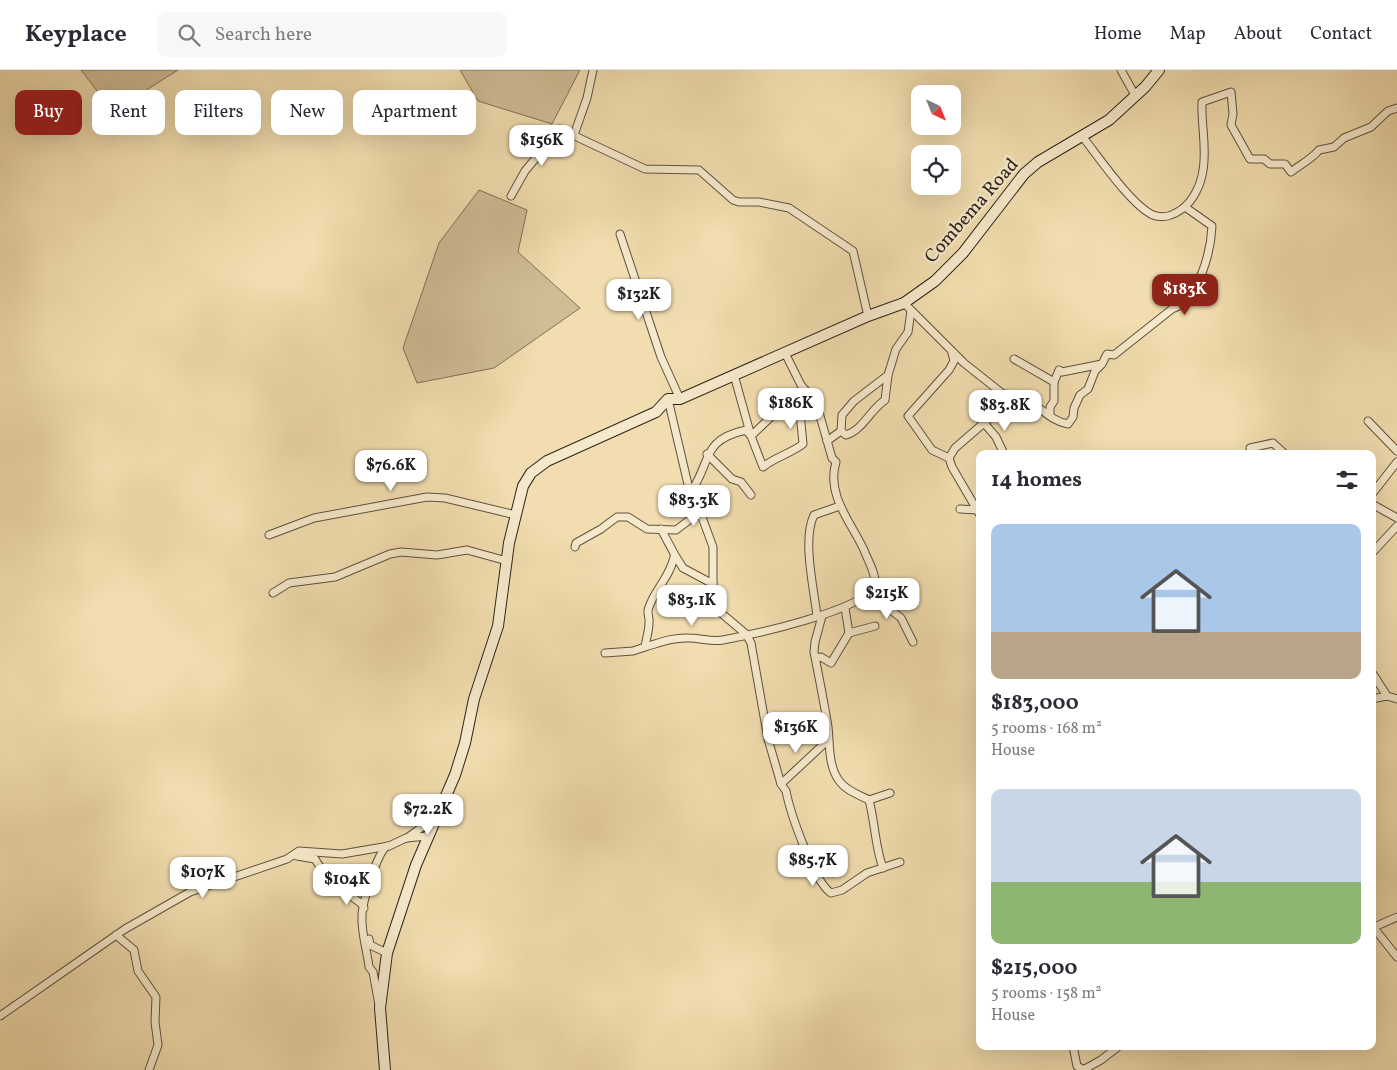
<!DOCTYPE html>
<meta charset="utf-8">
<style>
body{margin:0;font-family:Vollkorn,serif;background:#f7f7f7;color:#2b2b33;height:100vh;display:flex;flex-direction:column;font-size:19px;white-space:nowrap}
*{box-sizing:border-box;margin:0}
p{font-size:16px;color:#7c7c81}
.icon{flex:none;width:28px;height:28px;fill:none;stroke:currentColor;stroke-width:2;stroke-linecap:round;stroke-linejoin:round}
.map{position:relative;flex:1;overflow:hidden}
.side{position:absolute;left:976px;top:380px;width:400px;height:600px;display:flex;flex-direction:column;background:#fff;border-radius:10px;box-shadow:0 5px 20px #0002}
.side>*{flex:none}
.hud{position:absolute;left:15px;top:20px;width:475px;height:45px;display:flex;gap:10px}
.needle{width:32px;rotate:137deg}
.tools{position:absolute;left:911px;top:15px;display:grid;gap:10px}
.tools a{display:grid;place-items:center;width:50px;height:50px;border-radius:10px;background:#fff;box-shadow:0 5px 20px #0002;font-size:25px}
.price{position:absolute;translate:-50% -42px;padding:0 11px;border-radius:10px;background:#fff;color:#222;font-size:16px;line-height:32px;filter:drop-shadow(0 1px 2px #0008)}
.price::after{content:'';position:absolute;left:50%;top:30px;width:15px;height:11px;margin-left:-8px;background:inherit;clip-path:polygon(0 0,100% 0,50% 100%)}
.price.current{background:#8f2418;color:#fff}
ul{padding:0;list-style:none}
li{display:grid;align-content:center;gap:10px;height:265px;padding:0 15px}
li span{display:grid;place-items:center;height:155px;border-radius:10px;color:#555}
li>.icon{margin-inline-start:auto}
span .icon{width:90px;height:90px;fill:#fffc;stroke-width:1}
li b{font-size:21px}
h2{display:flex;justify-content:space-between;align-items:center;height:60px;padding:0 15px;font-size:21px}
.chip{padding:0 18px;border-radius:10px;background:#fff;box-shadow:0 5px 20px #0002;font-size:18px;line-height:45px}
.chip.current{background:#8f2418;color:#fff}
header{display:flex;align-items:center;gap:30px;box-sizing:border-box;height:70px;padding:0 25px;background:#fff;border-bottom:1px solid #e1e1e2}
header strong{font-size:24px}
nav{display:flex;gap:28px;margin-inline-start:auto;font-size:18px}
.search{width:350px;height:45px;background:#f7f7f7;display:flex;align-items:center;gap:12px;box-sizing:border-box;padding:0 18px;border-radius:10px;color:#7c7c81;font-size:19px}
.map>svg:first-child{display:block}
</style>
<header>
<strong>Keyplace</strong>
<div class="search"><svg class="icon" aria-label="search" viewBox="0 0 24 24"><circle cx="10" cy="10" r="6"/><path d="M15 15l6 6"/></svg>Search here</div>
<nav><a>Home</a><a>Map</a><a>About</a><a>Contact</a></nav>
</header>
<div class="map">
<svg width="1397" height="1000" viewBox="0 0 1397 1000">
<rect width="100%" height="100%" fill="#f1ddaf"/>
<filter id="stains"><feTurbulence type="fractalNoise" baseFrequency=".004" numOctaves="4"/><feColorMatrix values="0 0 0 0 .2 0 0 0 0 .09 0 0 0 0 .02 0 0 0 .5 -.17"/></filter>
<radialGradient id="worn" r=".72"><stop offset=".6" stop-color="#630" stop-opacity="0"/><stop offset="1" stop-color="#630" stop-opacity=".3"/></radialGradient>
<!-- green -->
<g fill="#d0bd96" stroke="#7e7058">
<polygon points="81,0 178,0 143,22 107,34"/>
<polygon points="460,0 580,0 552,54 478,31"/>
<polygon points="479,120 527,140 518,182 580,238 494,298 417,313 403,278 439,173"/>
</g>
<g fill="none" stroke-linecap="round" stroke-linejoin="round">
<defs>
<g id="street">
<polyline points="1121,0 1136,27"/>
<polyline points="574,65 587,28 593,0"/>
<path d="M 1082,66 C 1098,86 1131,135 1153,145 C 1163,149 1174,145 1182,139 C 1193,131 1201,115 1203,100 C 1207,77 1201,55 1202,32 L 1231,22 L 1233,44 L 1231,55 L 1250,89 L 1264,89 L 1270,94 L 1285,94 L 1291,102 C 1301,94 1312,89 1319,80 L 1334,77 L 1344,68 L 1371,57 L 1388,41 L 1397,38"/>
<polyline points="511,126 525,101 560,59 645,99 699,100 733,130 739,132 759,132 789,138 853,181 868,246"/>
<polyline points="620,164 661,287 680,329"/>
<polyline points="904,233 964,293 1003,324 1003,334 999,340 955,378 949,388 952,397 980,445"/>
<polyline points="1014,289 1054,312 1054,331 1050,337 1050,345"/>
<path d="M 1054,312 L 1059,300 L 1062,302 L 1102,294 L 1107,284 L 1114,285 L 1172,239 C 1199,230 1211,181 1212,156 L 1185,137"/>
<path d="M 1003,324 C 1038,326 1042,349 1068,354 L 1073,347 L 1074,338 L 1080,325 L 1088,319 L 1095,301 L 1101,295"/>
<path d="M 668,329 L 690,423 L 699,439 L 713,477 L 713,529 L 721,543 L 746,564 L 751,573 L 768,669 L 781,714 L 786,721 C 790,742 814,812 831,823 L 842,820 L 867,803 L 900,792"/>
<polyline points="1368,351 1397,381"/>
<polyline points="984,353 996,367 1004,384"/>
<path d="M 841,361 L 846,365 C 863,360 870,340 885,330 L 888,305 L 896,279 L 908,262 L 911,241"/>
<polyline points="827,371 841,361 842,345 854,331 888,305"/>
<polyline points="707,384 732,409 741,412 751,425"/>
<polyline points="1252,384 1250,378 1273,373 1285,384"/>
<polyline points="949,388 932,380 908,346 949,300 954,291 952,283"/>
<path d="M 690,423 C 712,393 700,370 746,360 L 751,366 L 763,397 C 775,387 790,384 803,374 L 800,343 L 806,323 L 799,332 L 774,344 L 751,366 L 734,305"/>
<polyline points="1372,424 1397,392"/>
<polyline points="1372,434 1397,448"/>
<polyline points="960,439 977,440 980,438"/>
<polyline points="661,459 676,487"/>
<polyline points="269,465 314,448 427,427 445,428 516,445"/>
<polyline points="575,477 576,473 601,459 617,447 628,447 647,459 676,460 692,448 699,439"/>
<polyline points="1372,483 1397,456"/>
<polyline points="273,523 289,513 335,507 390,484 401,482 437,485 467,480 507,491"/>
<polyline points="869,523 901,548 913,572"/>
<path d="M 817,546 C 814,519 802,469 814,445 L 840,436"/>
<path d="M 822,546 L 815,572 L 814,582 C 819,607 824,632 828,657 C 830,675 828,697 840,712 C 847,721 859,725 869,730 L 890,723"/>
<polyline points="849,563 875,556"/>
<path d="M 645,577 C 659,573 673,567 689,568 C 700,568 711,572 723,570 C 751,565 863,541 874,516 C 878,506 867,489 864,480 C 851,452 826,425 836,392 L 832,388 L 816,332 L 801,315 L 785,283"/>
<path d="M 605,583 L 633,581 L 645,577 C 646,569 649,561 649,553 C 650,547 646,543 649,537 C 655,519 670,507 674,487 L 676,487 L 683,498 L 713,514"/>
<polyline points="816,588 821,587 831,593 849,563 845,538"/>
<polyline points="1373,604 1387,626"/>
<polyline points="1372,629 1387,626 1397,629"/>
<polyline points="781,714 827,671"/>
<path d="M 869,730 C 875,752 875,777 883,798"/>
<polyline points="407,768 436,747"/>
<polyline points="297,786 315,789 327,808 363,835 364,838"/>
<polyline points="1372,858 1397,847"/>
<polyline points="1374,858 1397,887"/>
<polyline points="116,865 134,880 138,901 156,927 155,952 158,975 149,1000"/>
<polyline points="369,869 370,875 387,883"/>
<path d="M 379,935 L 373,902 L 369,897 C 367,880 361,862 362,846 C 362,833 377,783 387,776"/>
<polyline points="0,946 125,859 190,822 287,789 299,781 342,784 389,776 406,768 428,766"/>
<polyline points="1073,976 1077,996 1084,1000"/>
<polyline points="1083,1000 1101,990 1119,976"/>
</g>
<polyline id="secondary" points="385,1000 380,938 387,883 416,795 455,705 465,673 474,629 498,556 509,473 523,416 531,403 547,391 656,342 668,329 680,329 868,246 904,233 935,211 963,183 1024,104 1038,92 1109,50 1145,17 1159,0"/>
</defs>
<!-- street casing -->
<use href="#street" stroke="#5d523f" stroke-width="9"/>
<!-- secondary casing -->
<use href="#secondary" stroke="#2c231a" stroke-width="12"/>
<!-- street -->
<use href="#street" stroke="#f6e9cb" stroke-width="7"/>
<!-- secondary -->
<use href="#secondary" stroke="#f6e9cb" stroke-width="10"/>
</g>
<g text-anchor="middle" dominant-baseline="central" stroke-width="5" stroke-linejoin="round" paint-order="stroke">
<!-- street labels -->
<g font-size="19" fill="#2c231a" stroke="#f6e9cb">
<text transform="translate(972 141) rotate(-49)">Combema Road</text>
</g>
</g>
<rect width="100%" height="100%" filter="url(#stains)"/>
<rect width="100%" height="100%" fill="url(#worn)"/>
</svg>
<div class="tools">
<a><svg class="needle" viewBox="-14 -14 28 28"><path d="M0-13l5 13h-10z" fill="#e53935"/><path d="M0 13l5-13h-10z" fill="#7c7c81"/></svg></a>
<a><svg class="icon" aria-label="locate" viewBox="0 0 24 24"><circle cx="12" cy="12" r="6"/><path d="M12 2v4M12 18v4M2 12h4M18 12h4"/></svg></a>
</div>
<b class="price" style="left:542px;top:97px">$156K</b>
<b class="price current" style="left:1185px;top:246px">$183K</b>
<b class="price" style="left:639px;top:251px">$132K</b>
<b class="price" style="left:791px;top:360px">$186K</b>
<b class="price" style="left:1005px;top:362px">$83.8K</b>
<b class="price" style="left:391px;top:422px">$76.6K</b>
<b class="price" style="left:694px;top:457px">$83.3K</b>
<b class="price" style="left:887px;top:550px">$215K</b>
<b class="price" style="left:692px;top:557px">$83.1K</b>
<b class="price" style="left:796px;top:684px">$136K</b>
<b class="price" style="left:428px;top:766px">$72.2K</b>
<b class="price" style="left:813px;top:817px">$85.7K</b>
<b class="price" style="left:203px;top:829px">$107K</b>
<b class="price" style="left:347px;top:836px">$104K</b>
<div class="hud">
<a class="chip current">Buy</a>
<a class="chip">Rent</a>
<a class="chip">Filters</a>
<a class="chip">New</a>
<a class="chip">Apartment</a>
</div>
<section class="side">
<h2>14 homes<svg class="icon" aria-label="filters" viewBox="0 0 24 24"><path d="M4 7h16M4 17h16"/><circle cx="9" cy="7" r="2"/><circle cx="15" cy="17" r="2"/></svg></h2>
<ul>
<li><span style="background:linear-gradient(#a9c7e8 70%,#b9a48a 0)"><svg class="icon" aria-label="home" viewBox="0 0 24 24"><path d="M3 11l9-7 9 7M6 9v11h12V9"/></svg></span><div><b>$183,000</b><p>5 rooms · 168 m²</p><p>House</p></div></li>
<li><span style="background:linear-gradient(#c9d6e8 60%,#8fb573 0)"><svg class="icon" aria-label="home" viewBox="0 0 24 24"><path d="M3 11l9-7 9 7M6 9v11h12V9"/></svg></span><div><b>$215,000</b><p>5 rooms · 158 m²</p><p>House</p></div></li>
</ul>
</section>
</div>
